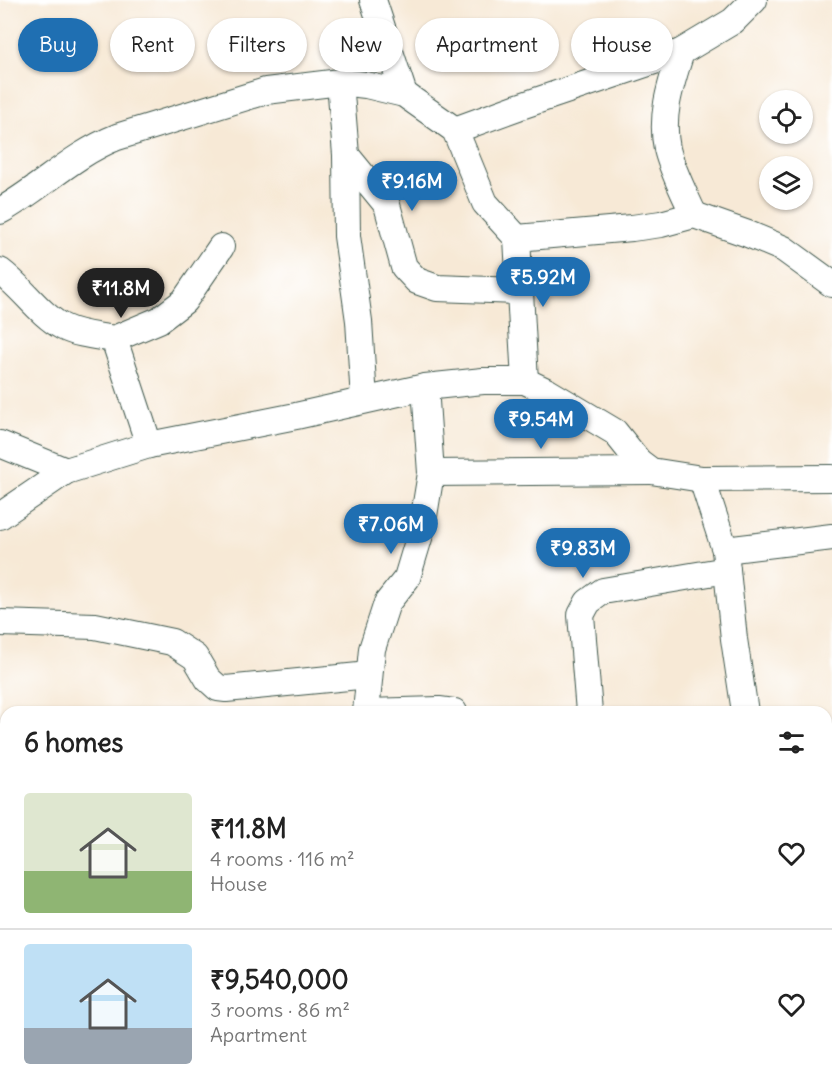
<!DOCTYPE html>
<meta charset="utf-8">
<style>
body{margin:0;font-family:Delius,sans-serif;background:#f6f6f6;color:#222;height:100vh;display:flex;flex-direction:column;font-size:22px;white-space:nowrap}
*{box-sizing:border-box;margin:0}
p{font-size:20px;color:#767676}
.icon{flex:none;width:33px;height:33px;fill:none;stroke:currentColor;stroke-width:2;stroke-linecap:round;stroke-linejoin:round}
.map{position:relative;flex:1;overflow:hidden}
.side{position:absolute;left:0px;top:706px;width:832px;height:386px;display:flex;flex-direction:column;background:#fff;border-radius:18px 18px 0 0;box-shadow:0 2px 4px #0004}
.side>*{flex:none}
.hud{position:absolute;left:18px;top:18px;width:796px;height:54px;display:flex;gap:12px}
.controls{position:absolute;left:759px;top:90px;display:grid;gap:12px}
.controls a{display:grid;place-items:center;width:54px;height:54px;border-radius:50%;background:#fff;box-shadow:0 2px 4px #0004;font-size:30px}
.price{position:absolute;translate:-50% -51px;padding:0 14px;border-radius:21px;background:#1f6fb2;color:#fff;font-size:20px;line-height:39px;filter:drop-shadow(0 2px 3px #0008)}
.price::after{content:'';position:absolute;left:50%;top:36px;width:18px;height:14px;margin-left:-9px;background:inherit;clip-path:polygon(0 0,100% 0,50% 100%)}
.price.current{background:#222;color:#fff}
ul{padding:0;list-style:none}
li{display:flex;align-items:center;gap:18px;height:150px;padding:0 24px}
li+li{border-top:2px solid #e0e0e0}
li span{display:grid;place-items:center;flex:none;width:168px;height:120px;border-radius:6px;color:#555}
li>.icon{margin-inline-start:auto}
span .icon{width:72px;height:72px;fill:#fffc;stroke-width:1}
li b{font-size:26px}
h2{display:flex;justify-content:space-between;align-items:center;height:72px;padding:0 24px;font-size:26px}
.tag{padding:0 21px;border-radius:27px;background:#fff;box-shadow:0 2px 4px #0004;font-size:21px;line-height:54px}
.tag.current{background:#1f6fb2;color:#fff}
.map>svg:first-child{display:block}
</style>
<div class="map">
<svg width="832" height="1091" viewBox="0 0 832 1091">
<rect width="100%" height="100%" fill="#fff"/>
<filter id="ink" filterUnits="userSpaceOnUse"><feTurbulence type="fractalNoise" baseFrequency=".0167" numOctaves="2"/><feDisplacementMap in="SourceGraphic" scale="12" xChannelSelector="R" yChannelSelector="G"/><feConvolveMatrix kernelMatrix="1 2 1 2 8 2 1 2 1" color-interpolation-filters="sRGB"/></filter>
<filter id="wash" filterUnits="userSpaceOnUse"><feTurbulence type="fractalNoise" baseFrequency=".008" numOctaves="4" result="noise"/><feDisplacementMap in="SourceGraphic" scale="24" xChannelSelector="R" yChannelSelector="G"/><feGaussianBlur stdDeviation="1.35" result="paint"/><feColorMatrix in="noise" values="0 0 0 0 0 0 0 0 0 0 0 0 0 0 0 0 0 1.4 0 .05"/><feComposite in="paint" operator="in"/></filter>
<g filter="url(#wash)">
<rect width="100%" height="100%" fill="#f7e9d6"/>
</g>
<g filter="url(#ink)">
<g fill="none" stroke-linecap="round" stroke-linejoin="round">
<defs>
<g id="minor">
<polyline points="373,0 404,94"/>
<path d="M 681,52 C 671,84 660,115 667,149 C 672,170 685,195 694,215"/>
<polyline points="340,82 346,155 387,205 404,267 417,281 437,288 520,291"/>
<polyline points="455,130 518,107 681,52 733,21 754,0"/>
<polyline points="346,155 347,236 359,321 364,400"/>
<path d="M 0,211 C 41,188 72,155 117,137 L 266,91 L 340,82 L 366,85 L 404,94 L 455,130 L 485,203 L 517,238 L 632,228 L 661,224 L 694,215 L 748,234 L 784,249 L 832,284"/>
<polyline points="517,238 525,381"/>
<path d="M 0,271 C 23,288 39,314 63,327 C 79,335 97,336 114,339 L 149,445"/>
<polyline points="114,339 159,320 184,301 221,247"/>
<polyline points="0,444 66,471"/>
<polyline points="431,473 651,471"/>
<polyline points="702,479 725,550 734,639 745,712"/>
<polyline points="0,516 66,471 149,445 296,416 425,387 483,381 525,381 548,392 615,432 639,462 651,471 702,479 832,478"/>
<polyline points="725,550 832,537"/>
<polyline points="0,623 95,626 172,642 195,657 208,679 218,688 226,689 369,675"/>
<polyline points="366,712 372,649 387,603 407,578 422,528 431,473 425,387"/>
<polyline points="366,712 439,710 454,712"/>
<polyline points="589,712 581,615 588,602 603,591 727,570"/>
<polyline points="0,833 6,834"/>
<polyline points="0,906 6,905"/>
<polyline points="826,969 832,965"/>
<polyline points="0,997 6,997"/>
<polyline points="70,1086 72,1091"/>
<polyline points="397,1086 397,1091"/>
<polyline points="709,1091 713,1086"/>
</g>
</defs>
<!-- minor casing -->
<use href="#minor" stroke="#3f574c" stroke-width="28"/>
<!-- minor -->
<use href="#minor" stroke="#fff" stroke-width="26"/>
</g>
</g>
</svg>
<div class="controls">
<a><svg class="icon" aria-label="locate" viewBox="0 0 24 24"><circle cx="12" cy="12" r="6"/><path d="M12 2v4M12 18v4M2 12h4M18 12h4"/></svg></a>
<a><svg class="icon" aria-label="layers" viewBox="0 0 24 24"><path d="M12 4l9 5-9 5-9-5zM3 14l9 5 9-5"/></svg></a>
</div>
<b class="price" style="left:412px;top:212px">₹9.16M</b>
<b class="price" style="left:543px;top:308px">₹5.92M</b>
<b class="price current" style="left:121px;top:319px">₹11.8M</b>
<b class="price" style="left:541px;top:450px">₹9.54M</b>
<b class="price" style="left:391px;top:555px">₹7.06M</b>
<b class="price" style="left:583px;top:579px">₹9.83M</b>
<div class="hud">
<a class="tag current">Buy</a>
<a class="tag">Rent</a>
<a class="tag">Filters</a>
<a class="tag">New</a>
<a class="tag">Apartment</a>
<a class="tag">House</a>
</div>
<section class="side">
<h2>6 homes<svg class="icon" aria-label="filters" viewBox="0 0 24 24"><path d="M4 7h16M4 17h16"/><circle cx="9" cy="7" r="2"/><circle cx="15" cy="17" r="2"/></svg></h2>
<ul>
<li><span style="background:linear-gradient(#dfe7d0 65%,#8fb573 0)"><svg class="icon" aria-label="home" viewBox="0 0 24 24"><path d="M3 11l9-7 9 7M6 9v11h12V9"/></svg></span><div><b>₹11.8M</b><p>4 rooms · 116 m²</p><p>House</p></div><svg class="icon" aria-label="heart" viewBox="0 0 24 24"><path d="M12 20l-8-8c-3-5 5-10 8-4 3-6 11-1 8 4z"/></svg></li>
<li><span style="background:linear-gradient(#bfe0f5 70%,#9aa5b1 0)"><svg class="icon" aria-label="home" viewBox="0 0 24 24"><path d="M3 11l9-7 9 7M6 9v11h12V9"/></svg></span><div><b>₹9,540,000</b><p>3 rooms · 86 m²</p><p>Apartment</p></div><svg class="icon" aria-label="heart" viewBox="0 0 24 24"><path d="M12 20l-8-8c-3-5 5-10 8-4 3-6 11-1 8 4z"/></svg></li>
</ul>
</section>
</div>
